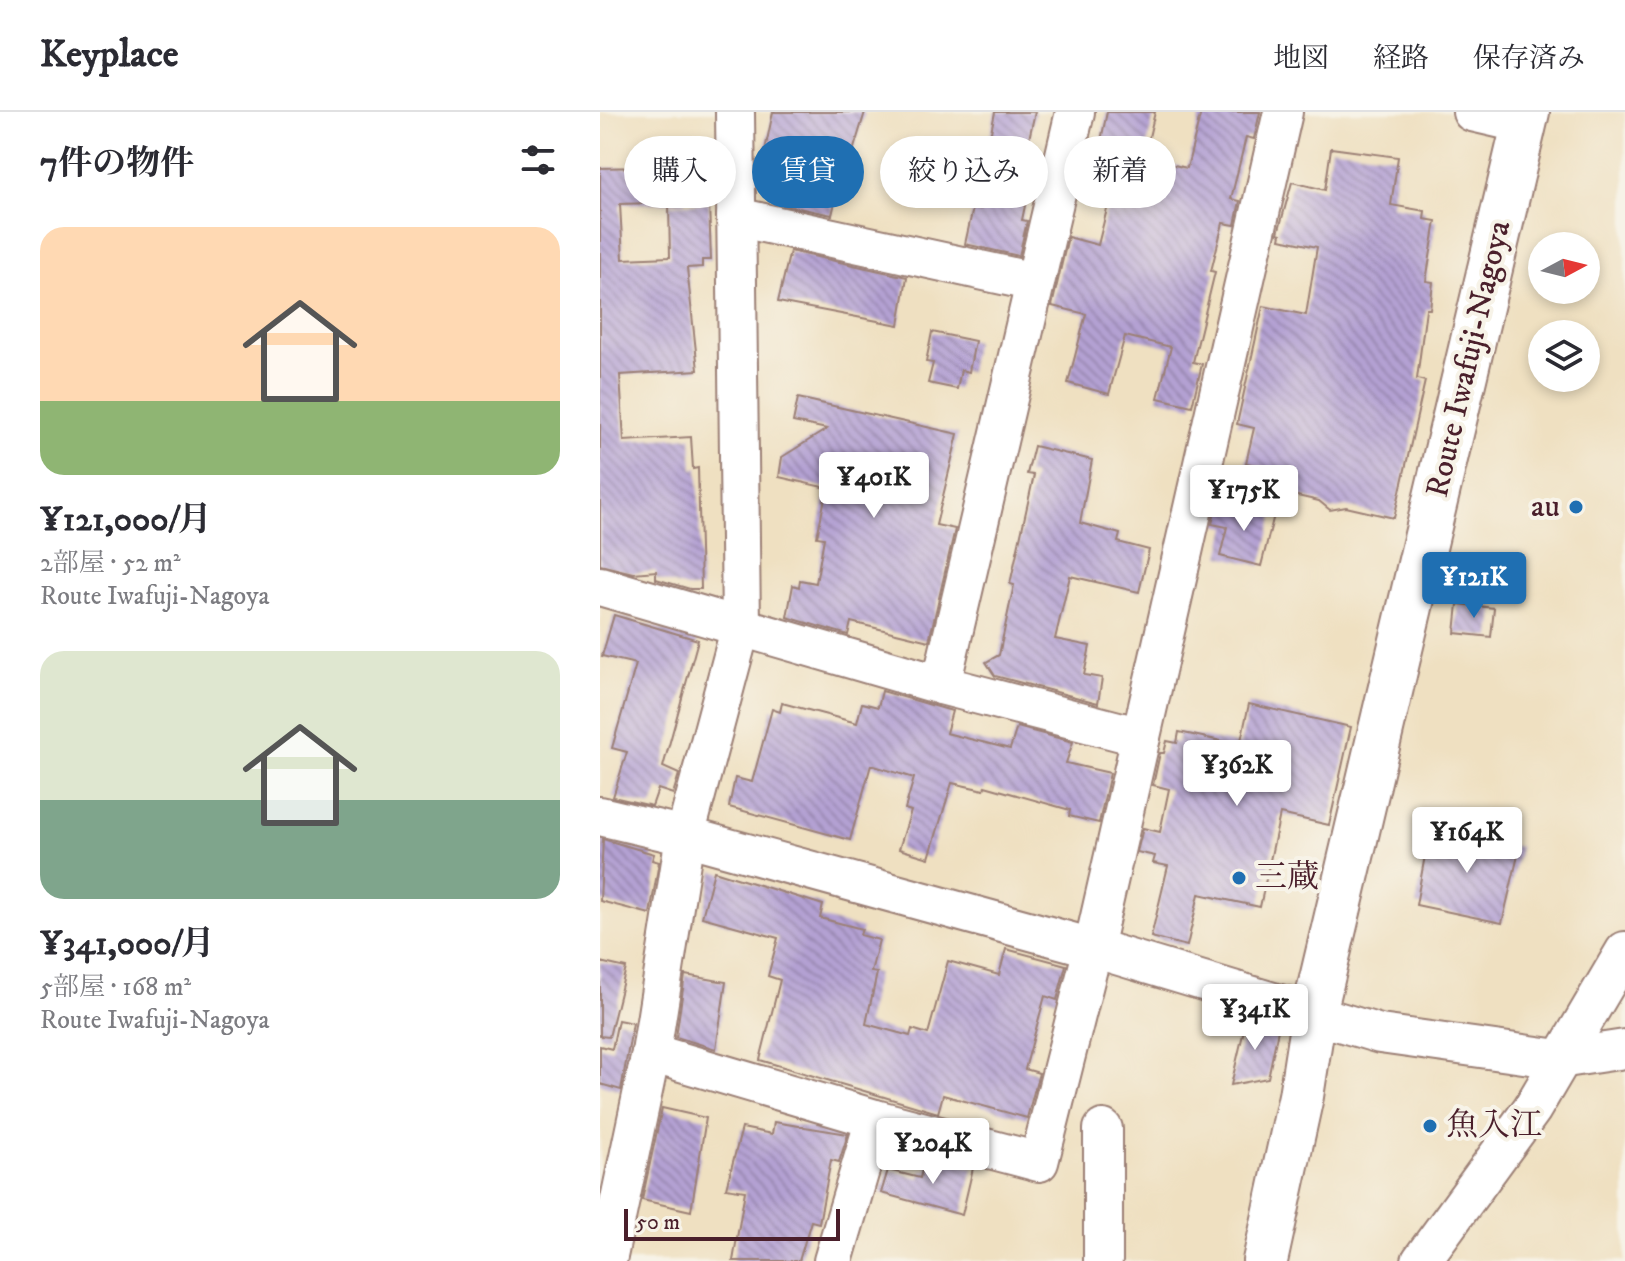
<!DOCTYPE html>
<html lang="ja">
<meta charset="utf-8">
<style>
body{margin:0;font-family:"IM FELL DW Pica","Noto Serif JP",serif;background:#f2f2f3;color:#2b2b33;height:100vh;display:flex;flex-direction:column;font-size:30px;white-space:nowrap}
*{box-sizing:border-box;margin:0}
p{font-size:26px;color:#7c7c81}
.icon{flex:none;width:44px;height:44px;fill:none;stroke:currentColor;stroke-width:2;stroke-linecap:round;stroke-linejoin:round}
.map{position:relative;flex:1;overflow:hidden}
.drawer{display:flex;flex-direction:column;background:#fff;width:600px}
.drawer>*{flex:none}
.banner{position:absolute;left:24px;top:24px;width:760px;height:72px;display:flex;gap:16px}
.needle{width:52px;rotate:83deg}
.controls{position:absolute;left:928px;top:120px;display:grid;gap:16px}
.controls a{display:grid;place-items:center;width:72px;height:72px;border-radius:50%;background:#fff;box-shadow:0 4px 12px #0003;font-size:40px}
.scale{position:absolute;left:24px;bottom:20px;width:216px;box-sizing:border-box;padding-left:8px;border:4px solid #4a1f2b;border-top:0;font-size:22px;line-height:28px;white-space:nowrap;color:#4a1f2b;-webkit-text-stroke:6px #f7f3e8;paint-order:stroke}
.price{position:absolute;translate:-50% -68px;padding:0 18px;border-radius:8px;background:#fff;color:#222;font-size:26px;line-height:52px;filter:drop-shadow(0 2px 4px #0008)}
.price::after{content:'';position:absolute;left:50%;top:48px;width:24px;height:18px;margin-left:-12px;background:inherit;clip-path:polygon(0 0,100% 0,50% 100%)}
.price.active{background:#1f6fb2;color:#fff}
ul{padding:0;list-style:none}
li{display:grid;align-content:center;gap:16px;height:424px;padding:0 40px}
li span{display:grid;place-items:center;height:248px;border-radius:24px;color:#555}
li>.icon{margin-inline-start:auto}
span .icon{width:144px;height:144px;fill:#fffc;stroke-width:1}
li b{font-size:34px}
h2{display:flex;justify-content:space-between;align-items:center;height:96px;padding:0 40px;font-size:34px}
.chip{padding:0 28px;border-radius:36px;background:#fff;box-shadow:0 4px 12px #0003;font-size:28px;line-height:72px}
.chip.active{background:#1f6fb2;color:#fff}
header{display:flex;align-items:center;gap:48px;box-sizing:border-box;height:112px;padding:0 40px;background:#fff;border-bottom:2px solid #e1e1e2}
header strong{font-size:38px}
nav{display:flex;gap:44px;margin-inline-start:auto;font-size:28px}
main{display:flex;flex:1;min-height:0}
.map>svg:first-child{display:block}
</style>
<header>
<strong>Keyplace</strong>
<nav><a>地図</a><a>経路</a><a>保存済み</a></nav>
</header>
<main>
<section class="drawer">
<h2>7件の物件<svg class="icon" aria-label="filters" viewBox="0 0 24 24"><path d="M4 7h16M4 17h16"/><circle cx="9" cy="7" r="2"/><circle cx="15" cy="17" r="2"/></svg></h2>
<ul>
<li><span style="background:linear-gradient(#ffd9b3 70%,#8fb573 0)"><svg class="icon" aria-label="home" viewBox="0 0 24 24"><path d="M3 11l9-7 9 7M6 9v11h12V9"/></svg></span><div><b>¥121,000/月</b><p>2部屋 · 52 m²</p><p>Route Iwafuji-Nagoya</p></div></li>
<li><span style="background:linear-gradient(#dfe7d0 60%,#7fa58c 0)"><svg class="icon" aria-label="home" viewBox="0 0 24 24"><path d="M3 11l9-7 9 7M6 9v11h12V9"/></svg></span><div><b>¥341,000/月</b><p>5部屋 · 168 m²</p><p>Route Iwafuji-Nagoya</p></div></li>
</ul>
</section>
<div class="map">
<svg width="1025" height="1149" viewBox="0 0 1025 1149">
<defs>
<pattern id="building-back-hatch" width="6" height="6" patternUnits="userSpaceOnUse" patternTransform="scale(2)"><rect width="6" height="6" fill="#b4a1d3"/><path d="M-1 5l2 2M0 0l6 6M5-1l2 2" fill="none" stroke="#9483ab"/></pattern>
</defs>
<rect width="100%" height="100%" fill="#f7f3e8"/>
<filter id="ink" filterUnits="userSpaceOnUse"><feTurbulence type="fractalNoise" baseFrequency=".0125" numOctaves="2"/><feDisplacementMap in="SourceGraphic" scale="16" xChannelSelector="R" yChannelSelector="G"/><feConvolveMatrix kernelMatrix="1 2 1 2 8 2 1 2 1" color-interpolation-filters="sRGB"/></filter>
<filter id="wash" filterUnits="userSpaceOnUse"><feTurbulence type="fractalNoise" baseFrequency=".006" numOctaves="4" result="noise"/><feDisplacementMap in="SourceGraphic" scale="32" xChannelSelector="R" yChannelSelector="G"/><feGaussianBlur stdDeviation="1.8" result="paint"/><feColorMatrix in="noise" values="0 0 0 0 0 0 0 0 0 0 0 0 0 0 0 0 0 1.4 0 .05"/><feComposite in="paint" operator="in"/></filter>
<g filter="url(#wash)">
<rect width="100%" height="100%" fill="#efe0c1"/>
<g id="blocks">
<!-- building -->
<g fill="url(#building-back-hatch)">
<polygon points="173,0 265,0 245,66 241,65 232,103 183,93 192,52 164,43"/>
<polygon points="395,0 435,0 423,54 433,56 422,108 427,109 419,144 365,132 373,96 381,97 397,27 390,25"/>
<polygon points="507,0 555,0 544,46 587,56 601,0 660,0 654,27 646,25 631,87 640,89 635,113 623,111 611,159 615,160 593,250 602,252 592,294 558,286 571,235 525,224 509,282 468,271 486,202 452,194 468,125 498,133 509,89 489,85"/>
<polygon points="731,36 798,45 791,93 825,99 824,107 836,109 826,169 833,170 830,197 826,197 817,267 825,269 794,406 746,395 730,398 719,389 680,380 685,360 646,351 654,316 637,312 663,194 706,203 717,135 680,127 681,122 678,121 692,70 725,78"/>
<polygon points="84,54 85,90 20,92 23,147 70,145 69,93 109,91 111,148 102,148 102,155 87,156 98,258 20,263 24,329 91,325 93,357 98,356 101,477 90,477 56,467 56,459 33,461 0,453 0,56"/>
<polygon points="190,139 307,165 299,213 178,190"/>
<polygon points="332,220 375,229 369,260 361,258 357,277 328,271 333,251 326,250"/>
<polygon points="198,286 358,322 336,413 355,417 329,529 251,510 248,523 187,505 193,473 199,475 200,468 216,471 224,426 217,425 227,376 179,365 182,345 227,317 193,310"/>
<polygon points="434,334 492,348 480,411 520,422 518,430 549,438 539,480 470,464 455,527 490,534 484,563 502,566 498,591 395,564 386,550 399,543 414,473 410,472 434,363 427,362"/>
<polygon points="617,390 674,403 661,454 620,444 627,415 612,412"/>
<polygon points="858,492 894,496 891,525 855,521"/>
<polygon points="14,503 98,528 63,655 79,662 73,682 58,677 52,694 13,685 27,640 12,636 36,552 2,544"/>
<polygon points="282,579 352,599 346,621 410,637 417,615 473,630 466,651 510,661 499,711 469,704 470,698 385,674 384,678 352,671 329,746 299,737 311,699 305,697 314,666 271,653 250,728 129,695 135,666 152,670 172,597 180,600 182,591 257,611 262,591 278,595"/>
<polygon points="649,592 751,615 729,713 680,702 660,795 599,782 587,834 551,825 568,754 553,751 555,744 537,740 543,716 560,720 569,677 553,673 560,641 564,641 567,629 577,631 579,620 640,633"/>
<polygon points="830,716 920,735 902,811 816,793"/>
<polygon points="3,727 54,742 52,748 59,750 50,802 0,789"/>
<polygon points="114,759 223,793 220,806 262,817 260,823 279,828 271,860 277,861 266,912 310,924 312,917 328,922 348,849 399,863 406,837 466,853 457,888 445,884 425,957 439,961 427,1006 343,983 338,1001 160,948 180,868 168,864 178,826 102,805"/>
<polygon points="0,850 26,856 9,925 0,924"/>
<polygon points="85,863 126,870 116,937 76,925"/>
<polygon points="647,905 672,913 678,918 668,966 631,973"/>
<polygon points="18,908 33,911 21,978 0,972 0,934 12,937"/>
<polygon points="62,996 106,1006 91,1099 42,1088"/>
<polygon points="174,1010 248,1022 239,1050 231,1048 219,1111 211,1109 199,1149 133,1149 145,1079 126,1076 142,1016 172,1022"/>
<polygon points="331,1044 373,1056 362,1103 281,1081 288,1058 320,1066 322,1058 327,1060"/>
</g>
</g>
</g>
<g filter="url(#ink)">
<use href="#blocks" fill-opacity="0" stroke="#9c8076" stroke-width="2"/>
<g fill="none" stroke-linecap="round" stroke-linejoin="round">
<defs>
<g id="minor">
<polyline points="872,0 924,12"/>
<polyline points="136,105 435,170"/>
<polyline points="0,474 341,573 541,625"/>
<polyline points="341,573 475,0"/>
<polyline points="0,704 85,724 493,836 780,922 959,947 1025,937"/>
<polyline points="51,941 275,1007 439,1050 493,836 683,0"/>
<polyline points="503,1017 503,1149"/>
<polyline points="7,1149 51,941 85,724 141,514 135,0"/>
<polyline points="233,1149 275,1007"/>
<polyline points="821,1149 932,997 1025,839"/>
</g>
<polyline id="major" points="665,1149 701,984 714,901 927,0"/>
</defs>
<!-- minor casing -->
<use href="#minor" stroke="#9c8076" stroke-width="42"/>
<!-- major casing -->
<use href="#major" stroke="#9c8076" stroke-width="48"/>
<!-- minor -->
<use href="#minor" stroke="#fff" stroke-width="38"/>
<!-- major -->
<use href="#major" stroke="#fff" stroke-width="44"/>
</g>
</g>
<!-- markers -->
<g fill="#1f6fb2" stroke="#f7f3e8" stroke-width="3">
<circle cx="976" cy="395" r="8"/>
<circle cx="639" cy="766" r="8"/>
<circle cx="830" cy="1014" r="8"/>
</g>
<g text-anchor="middle" dominant-baseline="central" stroke-width="8" stroke-linejoin="round" paint-order="stroke">
<!-- street labels -->
<g font-size="32" fill="#4a1f2b" stroke="#f7f3e8">
<text transform="translate(869 247) rotate(-77)">Route Iwafuji-Nagoya</text>
</g>
<!-- poi labels -->
<g font-size="32" fill="#4a1f2b" stroke="#f7f3e8" text-anchor="start">
<text x="960" y="395" text-anchor="end">au</text>
<text x="655" y="766">三蔵</text>
<text x="846" y="1014">魚入江</text>
</g>
</g>
</svg>
<div class="controls">
<a><svg class="needle" viewBox="-14 -14 28 28"><path d="M0-13l5 13h-10z" fill="#e53935"/><path d="M0 13l5-13h-10z" fill="#7c7c81"/></svg></a>
<a><svg class="icon" aria-label="layers" viewBox="0 0 24 24"><path d="M12 4l9 5-9 5-9-5zM3 14l9 5 9-5"/></svg></a>
</div>
<div class="scale">50 m</div>
<b class="price" style="left:274px;top:408px">¥401K</b>
<b class="price" style="left:644px;top:421px">¥175K</b>
<b class="price active" style="left:874px;top:508px">¥121K</b>
<b class="price" style="left:637px;top:696px">¥362K</b>
<b class="price" style="left:867px;top:763px">¥164K</b>
<b class="price" style="left:655px;top:940px">¥341K</b>
<b class="price" style="left:333px;top:1074px">¥204K</b>
<div class="banner">
<a class="chip">購入</a>
<a class="chip active">賃貸</a>
<a class="chip">絞り込み</a>
<a class="chip">新着</a>
</div>
</div>
</main>
